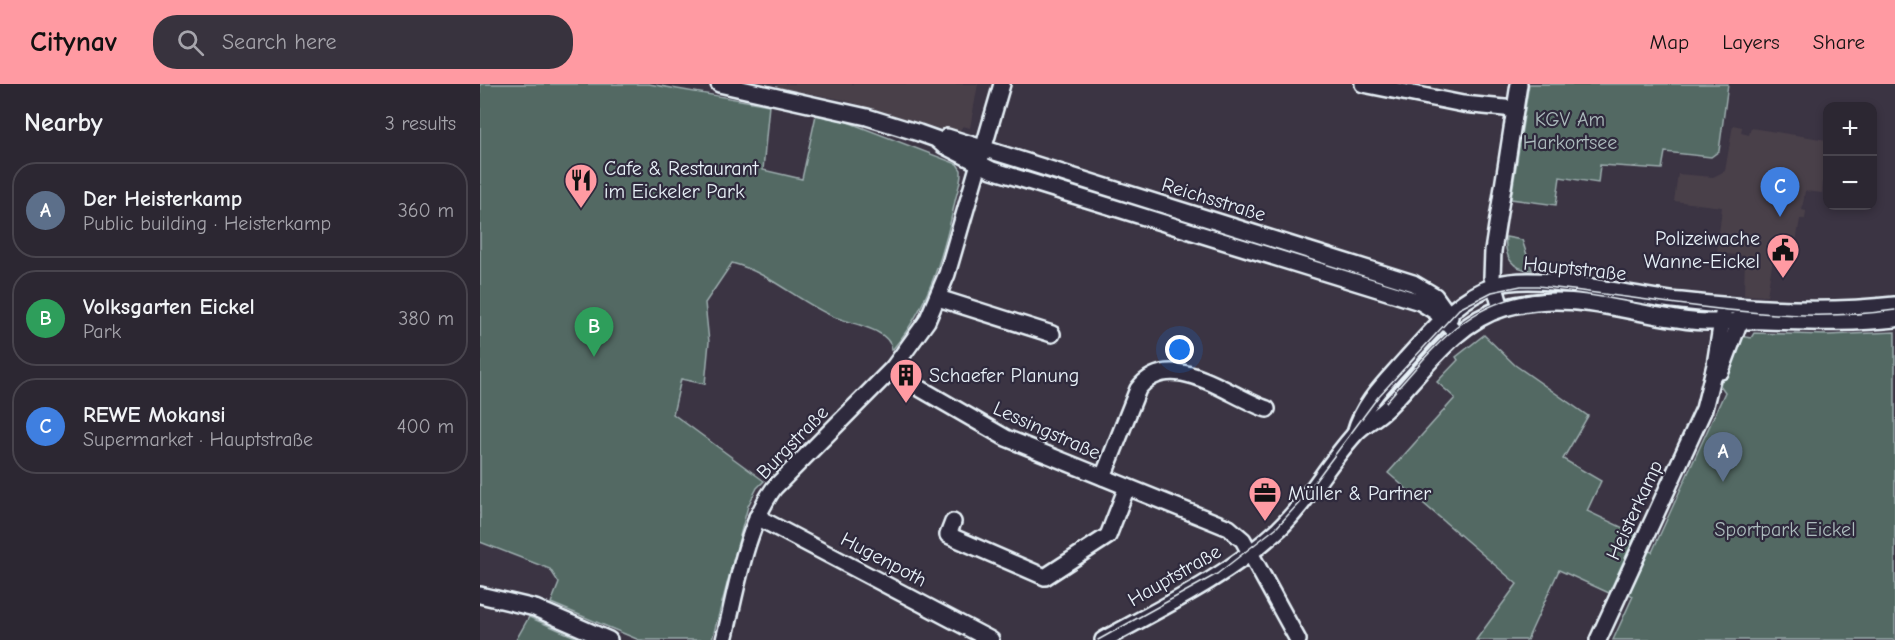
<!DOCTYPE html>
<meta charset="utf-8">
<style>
:root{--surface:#2c2732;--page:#38333e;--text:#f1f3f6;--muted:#a6a5ac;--line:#48444d;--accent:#ff9aa2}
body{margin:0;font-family:"Comic Neue",sans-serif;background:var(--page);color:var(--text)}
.controls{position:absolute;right:18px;top:18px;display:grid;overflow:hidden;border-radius:12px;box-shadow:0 3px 9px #0003}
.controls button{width:54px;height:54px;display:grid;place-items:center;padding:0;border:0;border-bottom:2px solid var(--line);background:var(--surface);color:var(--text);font:30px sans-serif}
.you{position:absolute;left:700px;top:266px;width:21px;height:21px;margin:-15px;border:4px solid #fff;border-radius:50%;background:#1a73e8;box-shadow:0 0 0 9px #1a73e833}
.badge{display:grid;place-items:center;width:39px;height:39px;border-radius:50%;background:var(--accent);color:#fff;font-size:20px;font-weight:700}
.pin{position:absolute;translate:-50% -50px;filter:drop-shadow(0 2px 3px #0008)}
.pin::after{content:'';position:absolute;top:32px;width:21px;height:18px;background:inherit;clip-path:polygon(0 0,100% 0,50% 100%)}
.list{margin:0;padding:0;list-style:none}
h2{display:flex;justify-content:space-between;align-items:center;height:78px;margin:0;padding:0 24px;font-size:26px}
h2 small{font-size:20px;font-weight:400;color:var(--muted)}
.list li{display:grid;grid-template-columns:39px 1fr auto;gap:18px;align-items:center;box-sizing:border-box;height:96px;margin:0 12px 12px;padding:0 12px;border:2px solid var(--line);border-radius:24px}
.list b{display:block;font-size:22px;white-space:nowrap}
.list p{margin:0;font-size:20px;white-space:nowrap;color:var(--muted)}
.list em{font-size:20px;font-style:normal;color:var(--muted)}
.icon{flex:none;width:33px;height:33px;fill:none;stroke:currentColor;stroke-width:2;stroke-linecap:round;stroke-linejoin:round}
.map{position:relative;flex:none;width:1415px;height:556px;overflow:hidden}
header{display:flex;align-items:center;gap:36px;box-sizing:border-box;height:84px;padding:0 30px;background:var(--accent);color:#111}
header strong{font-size:28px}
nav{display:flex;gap:33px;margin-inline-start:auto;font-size:21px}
.search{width:420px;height:54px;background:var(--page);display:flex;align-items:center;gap:15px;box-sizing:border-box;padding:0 21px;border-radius:24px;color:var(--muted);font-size:22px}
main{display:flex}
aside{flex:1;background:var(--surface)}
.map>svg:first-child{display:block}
</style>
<header>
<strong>Citynav</strong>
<div class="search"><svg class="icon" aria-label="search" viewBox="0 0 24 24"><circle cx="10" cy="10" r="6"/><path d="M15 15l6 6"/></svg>Search here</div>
<nav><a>Map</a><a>Layers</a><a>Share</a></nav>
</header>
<main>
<aside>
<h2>Nearby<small>3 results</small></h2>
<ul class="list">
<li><span class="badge" style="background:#5c6f8a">A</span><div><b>Der Heisterkamp</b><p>Public building · Heisterkamp</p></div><em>360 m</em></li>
<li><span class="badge" style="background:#2e9e5b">B</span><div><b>Volksgarten Eickel</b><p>Park</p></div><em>380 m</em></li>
<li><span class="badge" style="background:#3f7fe0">C</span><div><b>REWE Mokansi</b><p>Supermarket · Hauptstraße</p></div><em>400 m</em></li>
</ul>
</aside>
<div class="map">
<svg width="1415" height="556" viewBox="0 0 1415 556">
<rect width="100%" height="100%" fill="#3b3443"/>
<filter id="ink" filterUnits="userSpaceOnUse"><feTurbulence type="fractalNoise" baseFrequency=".0167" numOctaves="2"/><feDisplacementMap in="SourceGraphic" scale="12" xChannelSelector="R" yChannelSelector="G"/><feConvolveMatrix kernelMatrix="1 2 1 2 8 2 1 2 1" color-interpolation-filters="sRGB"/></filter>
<g filter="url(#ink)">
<g fill="#4a404a">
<polygon points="298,0 498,0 490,44 483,42 477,50 364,16 297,3"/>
<polygon points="1253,41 1262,43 1261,49 1269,51 1271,44 1347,56 1342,109 1325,107 1322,126 1326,127 1325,135 1320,135 1315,164 1295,161 1287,212 1264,211 1265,172 1237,169 1242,123 1194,117 1198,90 1233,93 1245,87"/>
</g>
<g fill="#526964" stroke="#9dadae" stroke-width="1.5">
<path d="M 0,0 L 169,0 L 289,21 L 283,86 L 322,95 L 336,31 L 365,37 L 477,80 L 481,86 C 482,97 476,110 474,122 C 463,173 447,226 412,266 C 410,245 370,239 354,233 C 319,218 290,189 252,179 L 225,219 L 229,258 L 225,300 L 201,295 L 193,330 L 284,397 L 277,404 L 268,422 L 232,556 L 159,556 L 71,519 L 79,499 L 70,485 L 0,458 Z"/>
<polygon points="1049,0 1248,0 1239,67 1231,73 1185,68 1182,85 1120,81 1118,99 1080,93 1076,121 1031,115"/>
<polygon points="519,75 904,193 953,215 516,84"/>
<path d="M 1026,153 L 1042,156 L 1052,186 C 1032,186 1024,173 1026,153 Z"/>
<polygon points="1415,248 1415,556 1133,556 1153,512 1145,508 1164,465 1172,468 1245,308 1240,301 1260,252 1271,254 1274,249 1348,251"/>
<polygon points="1004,251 1035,281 1108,332 1083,375 1121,397 1107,427 1156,450 1129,509 1079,486 1047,556 996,556 1037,500 908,389 975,314 957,298 978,276 976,273"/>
<polygon points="49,533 102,556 36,556"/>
</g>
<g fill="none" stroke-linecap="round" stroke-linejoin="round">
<defs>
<g id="minor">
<polyline points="239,0 387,33 439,49 456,55 463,61 512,86 940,218 956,228 977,250"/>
<polyline points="883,0 983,20 1035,25"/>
<polyline points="467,53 933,199 955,212 970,233"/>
<polyline points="458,214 572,250"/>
<polyline points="1021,224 1012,193 1013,167 1039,0"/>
<polyline points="413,284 429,298 526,354 749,444 763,456 818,556"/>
<polyline points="1241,287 1262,231"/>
<path d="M 875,349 C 883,319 906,298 926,275 C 953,246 977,214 1016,201 C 1057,187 1155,213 1201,217 C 1271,225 1345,229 1415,221"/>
<path d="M 623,393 L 658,305 C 691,262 749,313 787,325"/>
<polyline points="277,433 511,556"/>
<polyline points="473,438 468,451 565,493 628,452 647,403"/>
<polyline points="0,511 55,524 129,556"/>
<path d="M 244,556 C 256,509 265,444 294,404 L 413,284 L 447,237 L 467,190 L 522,0"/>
<path d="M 623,556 C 683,523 748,492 799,445 C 828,417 847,381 874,351 C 882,341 896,335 906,325 C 941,291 974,238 1024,224 C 1092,205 1146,230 1212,237 C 1237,240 1261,236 1286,237 C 1329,238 1371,240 1415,235"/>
<polyline points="1118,556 1224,325 1235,281 1243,230"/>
</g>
</defs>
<use href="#minor" stroke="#e8f1f8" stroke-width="20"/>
<use href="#minor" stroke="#2f2a3d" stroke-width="15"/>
<g stroke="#e8f1f8" stroke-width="1.5">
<path d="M 906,318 C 954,264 987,214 1066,209"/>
<path d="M 618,556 L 737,490 L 797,443 L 819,419 L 898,313 L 979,225 L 1012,208 L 1041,202 L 1058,202 C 1176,214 1296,243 1415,226"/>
</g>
</g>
</g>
<defs>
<symbol id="restaurant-pin" viewBox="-11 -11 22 30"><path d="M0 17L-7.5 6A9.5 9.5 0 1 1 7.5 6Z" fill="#ff9aa2" stroke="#2f2a3d"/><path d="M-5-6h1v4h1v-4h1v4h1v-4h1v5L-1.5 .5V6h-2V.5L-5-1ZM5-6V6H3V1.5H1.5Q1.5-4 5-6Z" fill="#111"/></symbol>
<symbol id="civic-pin" viewBox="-11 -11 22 30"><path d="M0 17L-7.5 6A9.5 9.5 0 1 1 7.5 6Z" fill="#ff9aa2" stroke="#2f2a3d"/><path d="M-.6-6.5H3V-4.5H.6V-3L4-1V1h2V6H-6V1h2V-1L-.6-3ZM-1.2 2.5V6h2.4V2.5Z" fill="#111"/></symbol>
<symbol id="building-pin" viewBox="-11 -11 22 30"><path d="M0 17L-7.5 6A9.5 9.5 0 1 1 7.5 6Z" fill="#ff9aa2" stroke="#2f2a3d"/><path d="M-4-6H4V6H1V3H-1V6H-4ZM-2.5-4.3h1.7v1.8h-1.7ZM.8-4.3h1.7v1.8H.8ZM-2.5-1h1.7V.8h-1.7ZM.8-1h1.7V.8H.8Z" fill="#111"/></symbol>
<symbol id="office-pin" viewBox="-11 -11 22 30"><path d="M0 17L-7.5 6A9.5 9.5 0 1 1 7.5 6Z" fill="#ff9aa2" stroke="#2f2a3d"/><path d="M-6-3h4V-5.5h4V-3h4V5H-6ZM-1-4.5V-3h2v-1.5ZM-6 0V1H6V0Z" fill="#111"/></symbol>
</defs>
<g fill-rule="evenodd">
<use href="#restaurant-pin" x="82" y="77" width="38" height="52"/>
<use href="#civic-pin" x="1284" y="147" width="38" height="52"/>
<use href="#building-pin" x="407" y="272" width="38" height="52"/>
<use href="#office-pin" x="766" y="390" width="38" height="52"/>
</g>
<g text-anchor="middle" stroke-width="4.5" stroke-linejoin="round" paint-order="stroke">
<g font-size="20" fill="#acbbbd" stroke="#2f2a3d">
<text x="1090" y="42">KGV Am<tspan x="1090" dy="23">Harkortsee</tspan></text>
<text x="1305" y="452">Sportpark Eickel</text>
</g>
<g font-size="20" fill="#e8f1f8" stroke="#2f2a3d" text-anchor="start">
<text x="124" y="91">Cafe &amp; Restaurant<tspan x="124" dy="23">im Eickeler Park</tspan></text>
<text x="1280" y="161" text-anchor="end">Polizeiwache<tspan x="1280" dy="23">Wanne-Eickel</tspan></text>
<text x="449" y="298">Schaefer Planung</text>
<text x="808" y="416">Müller &amp; Partner</text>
</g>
<g font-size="20" fill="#e8f1f8" stroke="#2f2a3d">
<text transform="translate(734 115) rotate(17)" y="7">Reichsstraße</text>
<text transform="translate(1095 184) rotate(6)" y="7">Hauptstraße</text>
<text transform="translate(567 346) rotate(24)" y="7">Lessingstraße</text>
<text transform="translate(312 358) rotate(-46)" y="7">Burgstraße</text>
<text transform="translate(1154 426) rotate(-65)" y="7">Heisterkamp</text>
<text transform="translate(404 475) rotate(28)" y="7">Hugenpoth</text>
<text transform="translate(694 491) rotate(-30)" y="7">Hauptstraße</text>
</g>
</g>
</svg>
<div class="controls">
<button>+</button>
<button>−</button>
</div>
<div class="you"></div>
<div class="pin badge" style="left:1243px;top:398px;background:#5c6f8a">A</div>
<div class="pin badge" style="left:114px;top:273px;background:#2e9e5b">B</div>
<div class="pin badge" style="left:1300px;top:133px;background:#3f7fe0">C</div>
</div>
</main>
